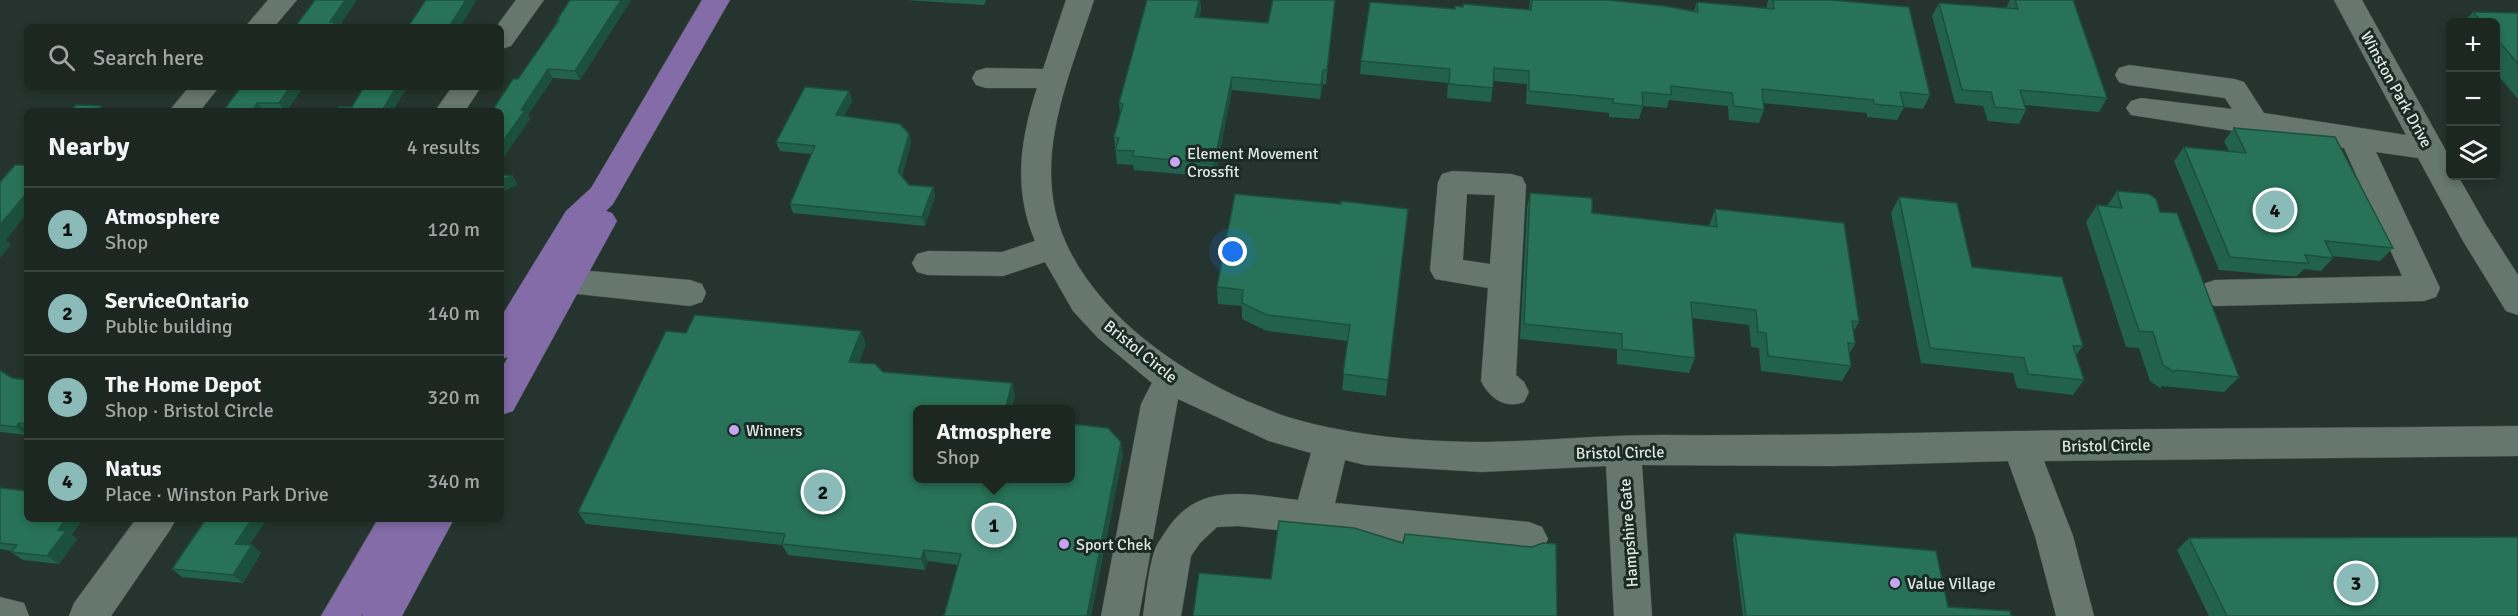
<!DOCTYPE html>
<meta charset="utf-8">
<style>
:root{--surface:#1c2722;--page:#29332f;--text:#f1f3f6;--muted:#a0a5a5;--line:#3a4440;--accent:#8bbbb9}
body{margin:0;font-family:Signika,sans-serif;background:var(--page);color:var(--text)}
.controls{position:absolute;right:18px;top:18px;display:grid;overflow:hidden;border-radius:9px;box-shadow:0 3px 9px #0003}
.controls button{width:54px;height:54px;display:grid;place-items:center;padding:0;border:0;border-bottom:2px solid var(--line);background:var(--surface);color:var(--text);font:30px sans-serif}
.you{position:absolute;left:1233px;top:252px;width:21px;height:21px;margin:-15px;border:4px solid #fff;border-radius:50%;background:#1a73e8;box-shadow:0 0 0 9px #1a73e833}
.badge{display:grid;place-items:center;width:39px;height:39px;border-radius:50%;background:var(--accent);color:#111;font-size:20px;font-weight:700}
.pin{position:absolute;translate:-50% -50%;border:3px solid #fff;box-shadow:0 2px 6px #0006}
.popup{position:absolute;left:913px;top:405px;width:162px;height:78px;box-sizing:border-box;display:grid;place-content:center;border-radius:9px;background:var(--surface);filter:drop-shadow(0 2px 4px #0005);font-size:20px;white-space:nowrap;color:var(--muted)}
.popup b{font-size:22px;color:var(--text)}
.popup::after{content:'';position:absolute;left:50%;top:100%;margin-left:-12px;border:12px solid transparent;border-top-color:var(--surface)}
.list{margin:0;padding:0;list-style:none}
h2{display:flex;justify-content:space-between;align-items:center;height:78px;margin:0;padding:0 24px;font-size:26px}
h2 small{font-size:20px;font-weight:400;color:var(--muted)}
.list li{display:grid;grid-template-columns:39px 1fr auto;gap:18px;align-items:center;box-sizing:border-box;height:84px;padding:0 24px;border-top:2px solid var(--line)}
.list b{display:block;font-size:22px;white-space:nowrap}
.list p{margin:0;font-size:20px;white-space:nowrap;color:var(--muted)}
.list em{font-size:20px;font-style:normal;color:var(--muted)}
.icon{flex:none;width:33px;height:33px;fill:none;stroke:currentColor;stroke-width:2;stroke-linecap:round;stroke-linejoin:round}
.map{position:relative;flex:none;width:2518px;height:616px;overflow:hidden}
.search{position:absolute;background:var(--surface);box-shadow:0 3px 9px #0003;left:24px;top:24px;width:480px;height:66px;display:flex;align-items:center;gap:15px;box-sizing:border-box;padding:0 21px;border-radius:9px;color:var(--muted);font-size:22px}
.panel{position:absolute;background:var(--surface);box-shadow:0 3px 9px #0003;left:24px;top:108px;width:480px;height:414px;border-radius:9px}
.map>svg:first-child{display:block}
</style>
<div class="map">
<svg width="2518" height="616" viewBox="0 0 2518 616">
<rect width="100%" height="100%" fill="#25342e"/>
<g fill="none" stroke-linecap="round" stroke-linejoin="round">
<defs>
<g id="minor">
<polygon points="268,0 297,0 274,27 245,27"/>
<polygon points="516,0 544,0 511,46 501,49 501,27 496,27"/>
<path d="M 1066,0 L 1094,0 C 1071,72 1035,149 1059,225 C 1086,307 1173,369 1249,402 C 1263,407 1277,414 1291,418 C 1353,436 1420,442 1485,442 C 1544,441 1603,435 1663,435 C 1782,436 1900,433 2019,431 C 2185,428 2352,428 2518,426 L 2518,456 L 2044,461 L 2073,536 L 2094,616 L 2056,616 L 2035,536 L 2008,461 L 1833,466 L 1642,465 L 1652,616 L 1614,616 L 1606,466 L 1482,472 L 1365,465 L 1345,460 L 1335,503 L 1529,522 L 1542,527 L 1548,539 L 1542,551 L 1529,556 L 1238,526 L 1217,527 L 1200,543 L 1191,556 L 1181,616 L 1143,616 C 1146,595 1148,572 1154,552 C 1157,543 1163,536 1168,528 C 1200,481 1250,495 1298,500 L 1311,453 L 1269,441 L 1178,399 L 1139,616 L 1101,616 L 1141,404 L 1152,383 L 1098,338 L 1073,311 L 1045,262 L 1003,276 L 928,275 L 917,272 L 912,263 L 917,254 L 928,251 L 1002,252 L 1035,241 C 1013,189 1020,140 1037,88 L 986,88 L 976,85 L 972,78 L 976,71 L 986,68 L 1043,69 Z"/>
<polygon points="2334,0 2362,0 2445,149 2450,162 2450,176 2458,176 2486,225 2518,275 2518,315 2506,311 2463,241 2418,158 2376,152 2440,288 2436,297 2424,301 2215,306 2203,302 2199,293 2203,284 2215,280 2402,276 2344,148 2131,115 2126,108 2131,101 2141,98 2232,109 2225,98 2129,85 2119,82 2115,75 2119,68 2129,65 2234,79 2244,82 2264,113 2406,135"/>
<polygon points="189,87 219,87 200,111 169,111"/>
<polygon points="452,87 481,87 465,111 435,111"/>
<path d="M 1453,171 L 1511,174 L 1522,177 L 1526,185 L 1516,375 L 1524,382 L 1529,392 L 1524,402 C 1505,409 1490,399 1481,381 L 1488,288 L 1435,279 L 1430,270 L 1438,182 L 1442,174 ZM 1467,194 L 1495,195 L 1490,264 L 1463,260 Z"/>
<polygon points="568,269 690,280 702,284 706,293 702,302 690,306 568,293 557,290 552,281 557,272"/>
<polygon points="136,519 176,519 170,530 111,616 69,616 74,603"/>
<polygon points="0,597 24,603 29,616 0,616"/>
</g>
<g id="major">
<polygon points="702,0 730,0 613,204 606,211 612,213 617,221 513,411 501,415 501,369 508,357 501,359 501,317 566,211 591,188"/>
<polygon points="378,519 454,519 402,616 362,616 363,613 361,616 321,616"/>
</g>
</defs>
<use href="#minor" stroke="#43504b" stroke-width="1"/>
<use href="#major" stroke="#43504b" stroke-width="1"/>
<use href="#minor" fill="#667770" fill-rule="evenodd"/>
<use href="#major" fill="#836ca8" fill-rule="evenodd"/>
</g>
<g fill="#22624d">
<polygon points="570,0 631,0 580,80 553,78 528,115 530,119 501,161 518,79 558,22 557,20"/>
<polygon points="905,0 986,0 984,5"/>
<polygon points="1147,0 1200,0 1201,9 1199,17 1268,23 1335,0 1326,84 1323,84 1320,99 1232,90 1215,177 1134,170 1133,165 1117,164 1114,137 1120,114 1119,103"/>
<polygon points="1530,0 1608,0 1694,11 1697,2 1767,8 1767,5 1768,0 1831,0 1930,95 1923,109 1904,107 1897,120 1867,117 1867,113 1763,103 1764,110 1759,123 1729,120 1728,106 1669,100 1667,108 1643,106 1639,119 1609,117 1609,113 1526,104 1527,84 1493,81 1491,102 1447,98 1448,83 1360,74 1361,61 1455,9 1529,10"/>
<polygon points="2010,0 2073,0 2107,98 2099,112 2025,105 2026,110 2019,124 1988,121 1983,106 1955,103 1932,16 1939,3 2006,8"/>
<polygon points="2473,12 2518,13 2518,99 2496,73 2496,22 2464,22"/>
<polygon points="241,87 303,87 287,111 223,111"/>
<polygon points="849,91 852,101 844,116 909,134 911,143 902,176 909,185 933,187 935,196 925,226 793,213 790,204 811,154 780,151 776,142"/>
<polygon points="2234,128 2393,248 2380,261 2332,256 2333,258 2321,271 2304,269 2297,276 2288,276 2219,270 2174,161 2184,147 2229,151 2224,141"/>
<polygon points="2117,191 2160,212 2239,377 2224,392 2162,386 2160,388 2150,381 2139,348 2126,347 2086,222 2097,205 2107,206"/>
<polygon points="1530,193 1592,213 1709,226 1715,209 1859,322 1853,332 1855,344 1849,354 1851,366 1842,381 1761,371 1759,348 1751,347 1749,325 1692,318 1695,358 1689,373 1617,364 1617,349 1520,339 1527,208"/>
<polygon points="1899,197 1972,267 2083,346 2076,355 2084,380 2073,395 2017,388 2013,373 1921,363 1891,213"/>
<polygon points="1408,209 1386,396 1342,390 1348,341 1267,331 1242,319 1242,306 1218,304 1217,287"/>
<polygon points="686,333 866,344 859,362 883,372 1012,383 1015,396 1011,410 918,410 1123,454 1091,616 944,616 958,565 928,561 925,570 788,555 782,545 586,524 578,512"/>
<polygon points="0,372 12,378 27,380 27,434 26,435 0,432"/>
<polygon points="0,488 27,519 83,519 71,535 77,539 59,564 23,560 11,552 12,551 0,549"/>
<polygon points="1735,533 1948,607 2011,616 1743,616 1733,538"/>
<polygon points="2189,538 2518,616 2209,616 2177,550"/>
<polygon points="252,545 261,553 243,583 182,577 172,569"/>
</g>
<g fill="#1c503e">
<polygon points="345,0 357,0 339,27 332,27 330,22"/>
<polygon points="466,0 477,0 460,27 449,27"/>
<polygon points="621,0 631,0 580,80 575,71"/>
<polygon points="1199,0 1200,0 1201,9 1196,30 1195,17"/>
<polygon points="1335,0 1334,10 1326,84 1327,70"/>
<polygon points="548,69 553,78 528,115 530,119 501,161 501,144 521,110"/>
<polygon points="1323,70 1323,84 1320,99 1321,85"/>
<polygon points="1232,77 1232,90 1215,177 1214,164"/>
<polygon points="290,87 303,87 287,111 285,111 279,103"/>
<polygon points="396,87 407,87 393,111 382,111"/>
<polygon points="849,91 852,101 839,125 836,115"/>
<polygon points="257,103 264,111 252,111"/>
<polygon points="101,106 105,111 97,111"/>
<polygon points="909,134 911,143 900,181 898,172"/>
<polygon points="513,176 518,185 501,192 501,180"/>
<polygon points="933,187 935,196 925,226 922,217"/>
<polygon points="25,195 27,197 27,213 6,240 11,244 0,258 0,225"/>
<polygon points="861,331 866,344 854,374 849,362"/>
<polygon points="1012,383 1015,396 1011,410 1005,410"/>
<polygon points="19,423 27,430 26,435 16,427"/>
<polygon points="1121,442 1123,454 1091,616 1087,616"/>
<polygon points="66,519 83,519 71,535 77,539 59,564 47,556 58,530"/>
<polygon points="252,519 267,519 245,552 235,544"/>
<polygon points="252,545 261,553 243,583 233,575"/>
<polygon points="924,550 928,561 925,570 921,559"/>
</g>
<g fill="#287259" stroke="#1c503e" stroke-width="1.5">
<polygon points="315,0 345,0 330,22 335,22 332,27 295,27"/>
<polygon points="426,0 466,0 449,27 408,27"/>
<polygon points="570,0 621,0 575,71 548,69 521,110 525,110 501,144 501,111 492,111 513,79 518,79 559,20 557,20"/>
<polygon points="1147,0 1199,0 1195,17 1268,23 1273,0 1335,0 1327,70 1323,70 1321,85 1232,77 1214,164 1132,156 1134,151 1115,150 1119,138 1114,137 1123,104 1119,103"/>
<polygon points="1532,0 1608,0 1665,6 1698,12 1697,2 1774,9 1773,0 1831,0 1909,7 1930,95 1900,92 1904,107 1874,104 1873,100 1762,89 1764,110 1734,106 1732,93 1671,86 1671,95 1642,92 1643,106 1613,103 1613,99 1529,91 1529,71 1494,68 1493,88 1449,84 1450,69 1361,61 1370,2 1455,9 1455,6 1463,7 1463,4 1531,10"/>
<polygon points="2015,0 2073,0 2107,98 2020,90 2026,110 1995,107 1991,92 1962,90 1939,3 2018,9"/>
<polygon points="2473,12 2518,13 2518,64 2496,38 2496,22 2482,22"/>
<polygon points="241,87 290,87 279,103 257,103 252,111 223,111"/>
<polygon points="364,87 396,87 382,111 337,111 339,107 352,107"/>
<polygon points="805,87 849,91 836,115 900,124 909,134 898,172 909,185 933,187 922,217 790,204 815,146 776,142"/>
<polygon points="76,105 101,106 97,111 71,111"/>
<polygon points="2234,128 2335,137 2393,248 2325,241 2333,258 2305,255 2309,263 2300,263 2230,257 2184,147 2246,153"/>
<polygon points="15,165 27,165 27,195 25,195 0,225 0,182"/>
<polygon points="501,175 513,176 501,180"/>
<polygon points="2117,191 2149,194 2156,199 2160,212 2177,213 2239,377 2176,370 2174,372 2163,365 2153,332 2139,331 2097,205 2122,208"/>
<polygon points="1530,193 1592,198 1592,213 1717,227 1715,209 1844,223 1859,322 1852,321 1855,344 1848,343 1851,366 1768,356 1766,333 1758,332 1756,310 1691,302 1695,358 1622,349 1622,334 1524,324"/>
<polygon points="1235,194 1341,204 1341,201 1408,209 1388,380 1343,374 1350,325 1267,315 1242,303 1243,290 1217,287"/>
<polygon points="1899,197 1957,203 1972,267 2062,277 2083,346 2073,346 2084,380 2028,374 2024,358 1930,348"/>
<polygon points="695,315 861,331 849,362 875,364 883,372 1012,383 1005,410 918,410 918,478 1071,478 1071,424 1108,428 1121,442 1087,616 944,616 961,554 924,550 921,559 782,544 785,534 578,512 666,331 686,333"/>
<polygon points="1,371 12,378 27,380 27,424 19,423 16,427 0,425 0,372"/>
<polygon points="0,488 27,491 27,519 66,519 58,530 66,531 47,556 11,552 17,545 0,543"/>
<polygon points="206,519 252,519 235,544 252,545 233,575 172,569"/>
<polygon points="1279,521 1354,528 1403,543 1405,534 1532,547 1543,543 1556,544 1557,616 1193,616 1199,573 1271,579"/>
<polygon points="1735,533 1936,551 1948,607 2010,611 2011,616 1746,616"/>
<polygon points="2518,537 2518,616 2227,616 2189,538"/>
</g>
<g fill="#c6a6f0" stroke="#1b2a24" stroke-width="2">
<circle cx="1175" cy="162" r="6"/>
<circle cx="734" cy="430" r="6"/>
<circle cx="1064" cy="544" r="6"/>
<circle cx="1895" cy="583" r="6"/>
</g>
<g text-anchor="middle" stroke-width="6" stroke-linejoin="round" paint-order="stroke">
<g font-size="16" fill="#dee7e3" stroke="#1b2a24">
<text transform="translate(2397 89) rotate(61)" y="6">Winston Park Drive</text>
<text transform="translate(1141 351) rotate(39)" y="6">Bristol Circle</text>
<text transform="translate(2106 445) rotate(-1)" y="6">Bristol Circle</text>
<text transform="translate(1620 452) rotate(-1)" y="6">Bristol Circle</text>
<text transform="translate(1628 533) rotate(-94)" y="6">Hampshire Gate</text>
</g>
<g font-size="16" fill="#dee7e3" stroke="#1b2a24" text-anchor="start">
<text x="1187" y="159">Element Movement<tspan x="1187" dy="18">Crossfit</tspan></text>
<text x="746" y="436">Winners</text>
<text x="1076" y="550">Sport Chek</text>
<text x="1907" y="589">Value Village</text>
</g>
</g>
</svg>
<div class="controls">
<button>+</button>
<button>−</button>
<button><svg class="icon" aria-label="layers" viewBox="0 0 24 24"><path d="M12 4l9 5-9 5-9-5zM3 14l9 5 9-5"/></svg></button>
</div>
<div class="you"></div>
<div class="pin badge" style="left:994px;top:525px">1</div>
<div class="popup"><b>Atmosphere</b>Shop</div>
<div class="pin badge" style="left:823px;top:492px">2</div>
<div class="pin badge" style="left:2356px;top:583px">3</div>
<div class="pin badge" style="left:2275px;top:210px">4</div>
<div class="search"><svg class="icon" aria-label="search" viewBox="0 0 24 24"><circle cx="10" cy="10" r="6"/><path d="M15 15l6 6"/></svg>Search here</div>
<section class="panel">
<h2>Nearby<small>4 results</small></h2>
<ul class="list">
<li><span class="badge">1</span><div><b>Atmosphere</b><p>Shop</p></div><em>120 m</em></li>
<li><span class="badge">2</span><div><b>ServiceOntario</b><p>Public building</p></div><em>140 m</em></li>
<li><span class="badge">3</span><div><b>The Home Depot</b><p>Shop · Bristol Circle</p></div><em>320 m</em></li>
<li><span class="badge">4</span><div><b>Natus</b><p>Place · Winston Park Drive</p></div><em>340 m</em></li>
</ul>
</section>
</div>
